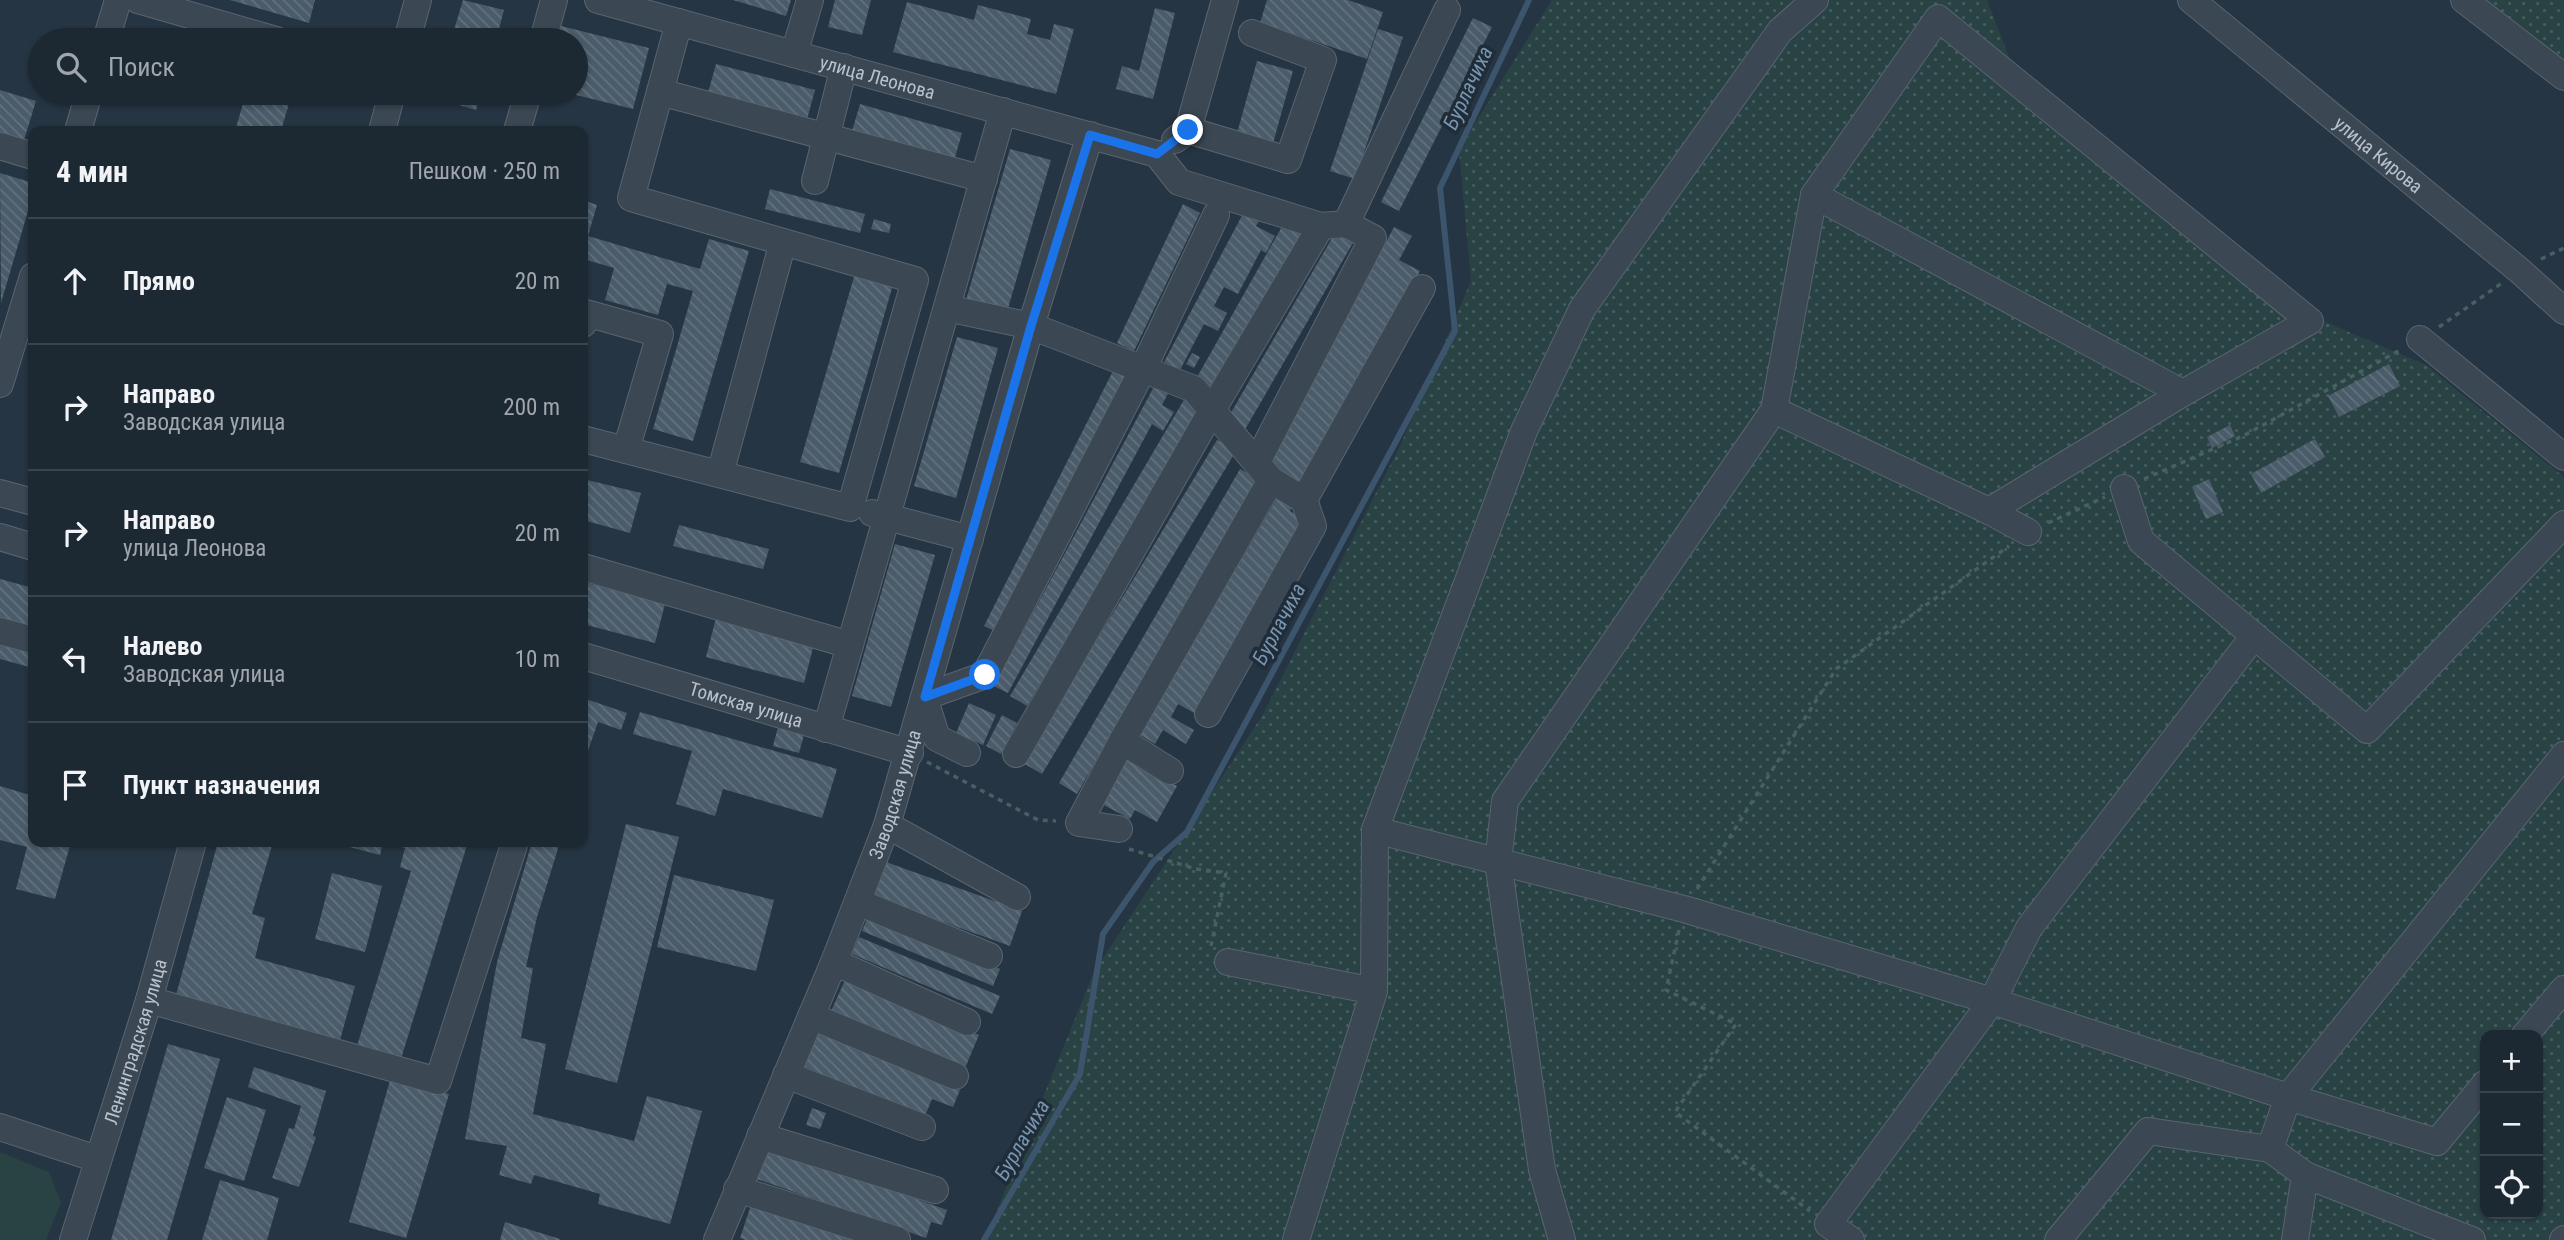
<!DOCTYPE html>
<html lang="ru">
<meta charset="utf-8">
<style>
:root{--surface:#1c2832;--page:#29343e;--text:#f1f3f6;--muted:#a0a6ac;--line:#3a444d}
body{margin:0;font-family:"Roboto Condensed",sans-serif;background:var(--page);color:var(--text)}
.controls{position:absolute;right:21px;bottom:21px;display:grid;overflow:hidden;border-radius:14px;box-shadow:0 2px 5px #0004}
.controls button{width:63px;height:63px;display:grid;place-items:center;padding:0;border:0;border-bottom:2px solid var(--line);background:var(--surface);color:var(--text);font:35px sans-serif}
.stop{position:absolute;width:21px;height:21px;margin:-16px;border:5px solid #1a73e8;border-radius:50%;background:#fff}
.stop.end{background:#1a73e8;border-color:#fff;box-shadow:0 2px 7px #0008}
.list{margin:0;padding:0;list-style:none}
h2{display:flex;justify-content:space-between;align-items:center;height:91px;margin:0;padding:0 28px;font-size:30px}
h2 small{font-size:23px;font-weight:400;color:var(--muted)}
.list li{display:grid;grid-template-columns:46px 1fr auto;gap:21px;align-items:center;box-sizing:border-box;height:126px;padding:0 28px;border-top:2px solid var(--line)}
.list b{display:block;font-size:26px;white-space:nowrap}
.list p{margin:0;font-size:23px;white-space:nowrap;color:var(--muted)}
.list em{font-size:23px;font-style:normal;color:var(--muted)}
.icon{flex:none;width:38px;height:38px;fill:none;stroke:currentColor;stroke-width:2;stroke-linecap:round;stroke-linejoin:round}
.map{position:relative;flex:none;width:2564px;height:1240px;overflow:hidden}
.search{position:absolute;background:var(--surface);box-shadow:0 2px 5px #0004;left:28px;top:28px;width:560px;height:77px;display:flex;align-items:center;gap:18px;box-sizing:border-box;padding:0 24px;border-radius:38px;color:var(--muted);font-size:26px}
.panel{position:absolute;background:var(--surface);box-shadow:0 2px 5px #0004;left:28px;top:126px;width:560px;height:721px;border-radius:14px}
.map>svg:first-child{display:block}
</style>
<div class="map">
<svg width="2564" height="1240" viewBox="0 0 2564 1240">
<defs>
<pattern id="park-dots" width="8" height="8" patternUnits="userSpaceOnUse" patternTransform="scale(1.75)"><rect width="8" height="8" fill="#294344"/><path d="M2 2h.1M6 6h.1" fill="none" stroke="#465c5e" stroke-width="1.8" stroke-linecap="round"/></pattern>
<pattern id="building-back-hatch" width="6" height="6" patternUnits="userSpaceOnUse" patternTransform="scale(1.75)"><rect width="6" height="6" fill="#4a5b69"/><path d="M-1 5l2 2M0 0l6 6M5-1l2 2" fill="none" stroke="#62717d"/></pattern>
</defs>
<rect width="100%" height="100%" fill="#263543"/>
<polygon fill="#294344" points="0,1152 49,1172 61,1203 46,1240 0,1240"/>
<g fill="url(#park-dots)" fill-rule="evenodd">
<path d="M 1552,0 L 1987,0 L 2020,86 L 2288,306 L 2426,365 L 2564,477 L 2564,1240 L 985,1240 L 1094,972 L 1262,716 L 1401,444 L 1471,281 L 1459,149 ZM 2485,1035 L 2538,1035 L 2538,1214 L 2485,1214 Z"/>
<polygon points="2454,0 2564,0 2564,91 2543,68"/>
</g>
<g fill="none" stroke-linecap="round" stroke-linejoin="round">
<polyline stroke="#3c546c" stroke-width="6" points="984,1240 1080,1074 1103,934 1153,862 1187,832 1455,331 1440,188 1529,0"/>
</g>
<g fill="url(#building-back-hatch)">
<polygon points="230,0 315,0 309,23"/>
<polygon points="463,0 504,10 496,40 451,40"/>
<polygon points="733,0 791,0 786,16"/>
<polygon points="835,0 871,0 862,35 828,27"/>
<polygon points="1267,0 1348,0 1383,12 1367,59 1260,23"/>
<polygon points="907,2 974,20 978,5 1031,19 1027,34 1050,40 1054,24 1074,29 1056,94 893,52"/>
<polygon points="1155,8 1175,13 1153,99 1116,89 1122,66 1139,71"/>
<polygon points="1473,18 1492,27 1399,211 1381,202"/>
<polygon points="561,26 649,48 633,109 576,95 576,40 557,40"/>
<polygon points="1378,29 1403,37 1355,179 1330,171"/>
<polygon points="1257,61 1293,71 1272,147 1236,137"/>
<polygon points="716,64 815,90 805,127 706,100"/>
<polygon points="0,90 36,101 24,140 0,133"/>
<polygon points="246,93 292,93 281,131 235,131"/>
<polygon points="436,93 481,93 476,110 435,98"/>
<polygon points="860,104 962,133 952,168 850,138"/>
<polygon points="1010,149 1051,160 1007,312 966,300"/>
<polygon points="0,173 33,183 33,194 1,303"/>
<polygon points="770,189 865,214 860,233 765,209"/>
<polygon points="583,200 597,205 588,236 700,269 709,239 749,251 693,441 653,429 693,291 667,284 658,315 605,300 614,268 583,259"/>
<polygon points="1183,204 1200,213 1134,351 1117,343"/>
<polygon points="1245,210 1261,218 1256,226 1275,236 1266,253 1261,250 1238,294 1224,287 1214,306 1227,313 1218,331 1204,324 1180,370 1164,362"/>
<polygon points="874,219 891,224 889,233 871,229"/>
<polygon points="1284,223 1301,233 1213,388 1196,379"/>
<polygon points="1339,226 1357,236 1243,433 1225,423"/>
<polygon points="1394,227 1412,236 1399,260 1420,271 1306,487 1268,466"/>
<polygon points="856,270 894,281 839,473 800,462"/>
<polygon points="957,337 998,348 956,498 914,486"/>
<polygon points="1192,353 1200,357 1194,368 1186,364"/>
<polygon points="2389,364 2400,386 2339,417 2328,396"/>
<polygon points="1116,365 1132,373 1001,634 984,626"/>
<polygon points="1158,379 1172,386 1162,405 1174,412 1163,431 1152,424 1008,693 994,686"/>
<polygon points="1185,398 1202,408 1027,706 1010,696"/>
<polygon points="2230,425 2235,436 2212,448 2207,437"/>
<polygon points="2315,439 2325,457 2261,493 2251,474"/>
<polygon points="1217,440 1236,451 1042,774 1023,763"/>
<polygon points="1240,469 1258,479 1077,794 1059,783"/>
<polygon points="583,479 641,493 630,533 583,520"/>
<polygon points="2209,479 2223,512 2206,519 2192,487"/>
<polygon points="1280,493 1295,502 1290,511 1307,521 1196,714 1178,704 1171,717 1194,730 1186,744 1163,730 1155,744 1140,735"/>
<polygon points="679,525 769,549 763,569 673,546"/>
<polygon points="895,544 935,555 891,707 852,696"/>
<polygon points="0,579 33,588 33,631 0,623"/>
<polygon points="583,582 665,604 655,643 583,624"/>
<polygon points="716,618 814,644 804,683 706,657"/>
<polygon points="0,640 33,649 33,668 0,659"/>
<polygon points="583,698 627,713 621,730 598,722 583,765"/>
<polygon points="969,703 996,715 983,745 956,733"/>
<polygon points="640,712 837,769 822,818 723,789 715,816 676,804 692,751 633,734"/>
<polygon points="1002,715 1017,723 1001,754 986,746"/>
<polygon points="778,727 804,735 799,753 773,746"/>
<polygon points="1127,754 1142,767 1177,786 1157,822 1135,810 1130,819 1100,803"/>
<polygon points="0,786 33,796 33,842 71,842 55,899 16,889 27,847 0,840"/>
<polygon points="626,824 679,837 617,1083 565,1069"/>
<polygon points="218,842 273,842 252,914 265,918 255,958 355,986 337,1051 173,1006"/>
<polygon points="343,842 383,842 380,855 342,845"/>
<polygon points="393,842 468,842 400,1062 356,1049 411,871 400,867 405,848 392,844"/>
<polygon points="532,842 560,842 537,917 526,967 533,968 521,1038 546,1044 533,1114 634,1141 647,1096 702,1111 670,1224 598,1204 600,1194 534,1175 531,1184 499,1175 507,1146 465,1139 497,962"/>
<polygon points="886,862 1022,911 1010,946 874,897"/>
<polygon points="332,873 382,886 365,952 315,939"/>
<polygon points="674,875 774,900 756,971 657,947"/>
<polygon points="869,914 1000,969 993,986 862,931"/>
<polygon points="859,937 1000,996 992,1014 852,954"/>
<polygon points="846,978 979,1035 965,1068 831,1011"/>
<polygon points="815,1032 960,1090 953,1107 932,1099 925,1116 802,1066"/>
<polygon points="168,1044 220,1059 167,1240 111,1240"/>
<polygon points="254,1067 326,1091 313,1136 316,1137 299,1187 272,1178 289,1128 294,1129 301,1106 248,1087"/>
<polygon points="391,1077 449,1094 406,1238 349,1222"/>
<polygon points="227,1097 266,1110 244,1181 204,1168"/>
<polygon points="812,1108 826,1113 820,1129 806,1125"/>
<polygon points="769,1147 947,1210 942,1225 931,1222 926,1238 757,1179"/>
<polygon points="220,1180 279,1198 267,1240 202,1240"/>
<polygon points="752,1202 863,1240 746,1240 740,1238"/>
<polygon points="505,1222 560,1239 560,1240 500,1240"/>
</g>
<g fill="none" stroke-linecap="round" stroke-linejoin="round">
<defs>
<g id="minor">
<polyline points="138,0 276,40"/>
<path id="s1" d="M 598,0 L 1157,154"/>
<path id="s2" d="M 2191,0 L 2520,271 L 2564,311"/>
<polyline points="2464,0 2564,77"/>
<polyline points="106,40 118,0"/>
<polyline points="407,40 418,0"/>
<polyline points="543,40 554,0"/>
<polyline points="794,54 810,0"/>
<polyline points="660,92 984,179"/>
<polyline points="1188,130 1288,160 1323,60 1252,33"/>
<polyline points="78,131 89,93"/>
<polyline points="382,131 392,93"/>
<polyline points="517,131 528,93"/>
<polyline points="1175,140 1188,130 1225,0"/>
<polyline points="0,146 33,156"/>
<polyline points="1157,154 1179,182 1321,226 1346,224 1373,238 1257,462"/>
<polyline points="815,181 844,67"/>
<polyline points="1814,195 2183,393"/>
<polyline points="1346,224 1447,10"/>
<polyline points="947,308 1031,326 1194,389 1271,480 1304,500 1313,526 1208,714"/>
<polyline points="583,324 586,313 660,334 626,450"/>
<polyline points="2420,339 2564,457"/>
<polyline points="0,384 33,276"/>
<polyline points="1774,410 1989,511 2028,532"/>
<polyline points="583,439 850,508 915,280 631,198 679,22"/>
<polyline points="720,474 783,242"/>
<polyline points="2124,488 2141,541 2367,730 2564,524"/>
<polyline points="0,493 33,502"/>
<polyline points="1304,500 1422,288"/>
<polyline points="872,513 970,539"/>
<polyline points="0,537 33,547"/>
<polyline points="583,567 850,645 826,729"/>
<polyline points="0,631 33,640"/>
<polyline points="850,645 1003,111"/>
<path id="s3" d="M 583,656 L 910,753"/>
<polyline points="1122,741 1170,771"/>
<polyline points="967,753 937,738 924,697 985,675 1143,369 1216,215"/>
<polyline points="1016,754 1211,412 1321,226"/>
<polyline points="887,825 1017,897"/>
<polyline points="1119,829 1079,823 1122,741 1271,480"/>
<polyline points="1375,830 1684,909 1992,1001 2288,1097 2270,1149 2305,1175 2472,1240"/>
<polyline points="858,902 989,956"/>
<polyline points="834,962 967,1022"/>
<polyline points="1228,962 1374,991"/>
<polyline points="149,1000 438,1081 515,842"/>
<polyline points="811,1016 955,1076"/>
<polyline points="2525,1035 2564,989"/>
<polyline points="786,1075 922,1127"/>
<polyline points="2485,1084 2437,1142 2288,1097 2564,755"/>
<polyline points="0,1127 97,1159"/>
<polyline points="760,1136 935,1190"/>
<polyline points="737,1189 897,1240"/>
<path id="s4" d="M 73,1240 L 149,1000 L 193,842"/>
<path id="s5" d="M 717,1240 L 834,962 L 887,825 L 1031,326 L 1090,135"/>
<polyline points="1296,1240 1374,991 1375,830 1524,431 1582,309 1780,31 1815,0"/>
<polyline points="1562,1240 1542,1170 1498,862 1505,801 1774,410 1814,195 1938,18 2310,321 2183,393 1989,511"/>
<polyline points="1851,1240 1828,1224 1992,1001 2029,928 2254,636"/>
<polyline points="2058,1240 2148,1131 2270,1149"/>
<polyline points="2295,1240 2305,1175"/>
<polyline points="2563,1240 2564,1239"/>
</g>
</defs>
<use href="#minor" stroke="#596570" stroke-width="28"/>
<g stroke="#476061" stroke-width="3.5" stroke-dasharray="5 5" stroke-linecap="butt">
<polyline points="2541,259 2564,248"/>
<polyline points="2439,327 2502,283"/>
<polyline points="2144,479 2243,436 2402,349"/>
<polyline points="2048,523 2105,497"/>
<polyline points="927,762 1038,820 1056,821"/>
<polyline points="1129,849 1196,869 1226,873 1211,946"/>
<polyline points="1697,889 1836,669 2009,546"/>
<polyline points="1679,930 1666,990 1736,1024 1675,1112 1810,1211"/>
</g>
<use href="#minor" stroke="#3b4753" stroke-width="26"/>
</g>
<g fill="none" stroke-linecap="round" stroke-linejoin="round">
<polyline stroke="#1a73e8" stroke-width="9" points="985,675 925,697 1031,326 1090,135 1157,154 1188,130"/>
</g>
<g text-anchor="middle" stroke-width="7" stroke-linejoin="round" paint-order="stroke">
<g font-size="19" fill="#b8c2cd" stroke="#202c38">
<text dy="7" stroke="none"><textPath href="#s1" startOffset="290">улица Леонова</textPath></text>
<text dy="7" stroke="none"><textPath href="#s2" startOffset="243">улица Кирова</textPath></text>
<text dy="7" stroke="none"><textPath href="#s3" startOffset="170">Томская улица</textPath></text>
<text dy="7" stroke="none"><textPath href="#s5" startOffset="480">Заводская улица</textPath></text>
<text dy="7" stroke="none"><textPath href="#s4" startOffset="208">Ленинградская улица</textPath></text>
</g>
<g font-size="21" font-style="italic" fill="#7895b0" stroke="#202c38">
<text transform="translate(1468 88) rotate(-65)" y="7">Бурлачиха</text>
<text transform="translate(1279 624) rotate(-62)" y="7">Бурлачиха</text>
<text transform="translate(1022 1140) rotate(-60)" y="7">Бурлачиха</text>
</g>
</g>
</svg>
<div class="controls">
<button>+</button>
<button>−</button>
<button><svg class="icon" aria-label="locate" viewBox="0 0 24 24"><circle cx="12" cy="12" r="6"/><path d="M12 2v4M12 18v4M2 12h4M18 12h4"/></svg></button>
</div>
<div class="stop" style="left:985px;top:675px"></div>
<div class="stop end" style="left:1188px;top:130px"></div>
<div class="search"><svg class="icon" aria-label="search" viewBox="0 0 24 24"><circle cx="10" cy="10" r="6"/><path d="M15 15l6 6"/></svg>Поиск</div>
<section class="panel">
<h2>4 мин<small>Пешком · 250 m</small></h2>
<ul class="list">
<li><svg class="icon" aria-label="ahead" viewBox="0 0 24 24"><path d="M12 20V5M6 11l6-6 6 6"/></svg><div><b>Прямо</b></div><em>20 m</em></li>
<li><svg class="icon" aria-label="right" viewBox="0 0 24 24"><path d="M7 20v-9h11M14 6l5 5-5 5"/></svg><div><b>Направо</b><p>Заводская улица</p></div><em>200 m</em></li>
<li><svg class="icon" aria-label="right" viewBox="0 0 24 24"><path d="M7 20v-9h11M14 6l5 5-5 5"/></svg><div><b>Направо</b><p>улица Леонова</p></div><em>20 m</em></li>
<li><svg class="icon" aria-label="left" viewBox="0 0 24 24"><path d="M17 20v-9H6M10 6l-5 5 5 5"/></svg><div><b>Налево</b><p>Заводская улица</p></div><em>10 m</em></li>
<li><svg class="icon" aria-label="arrive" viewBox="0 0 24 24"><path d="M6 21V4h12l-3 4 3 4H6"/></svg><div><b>Пункт назначения</b></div></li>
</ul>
</section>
</div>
